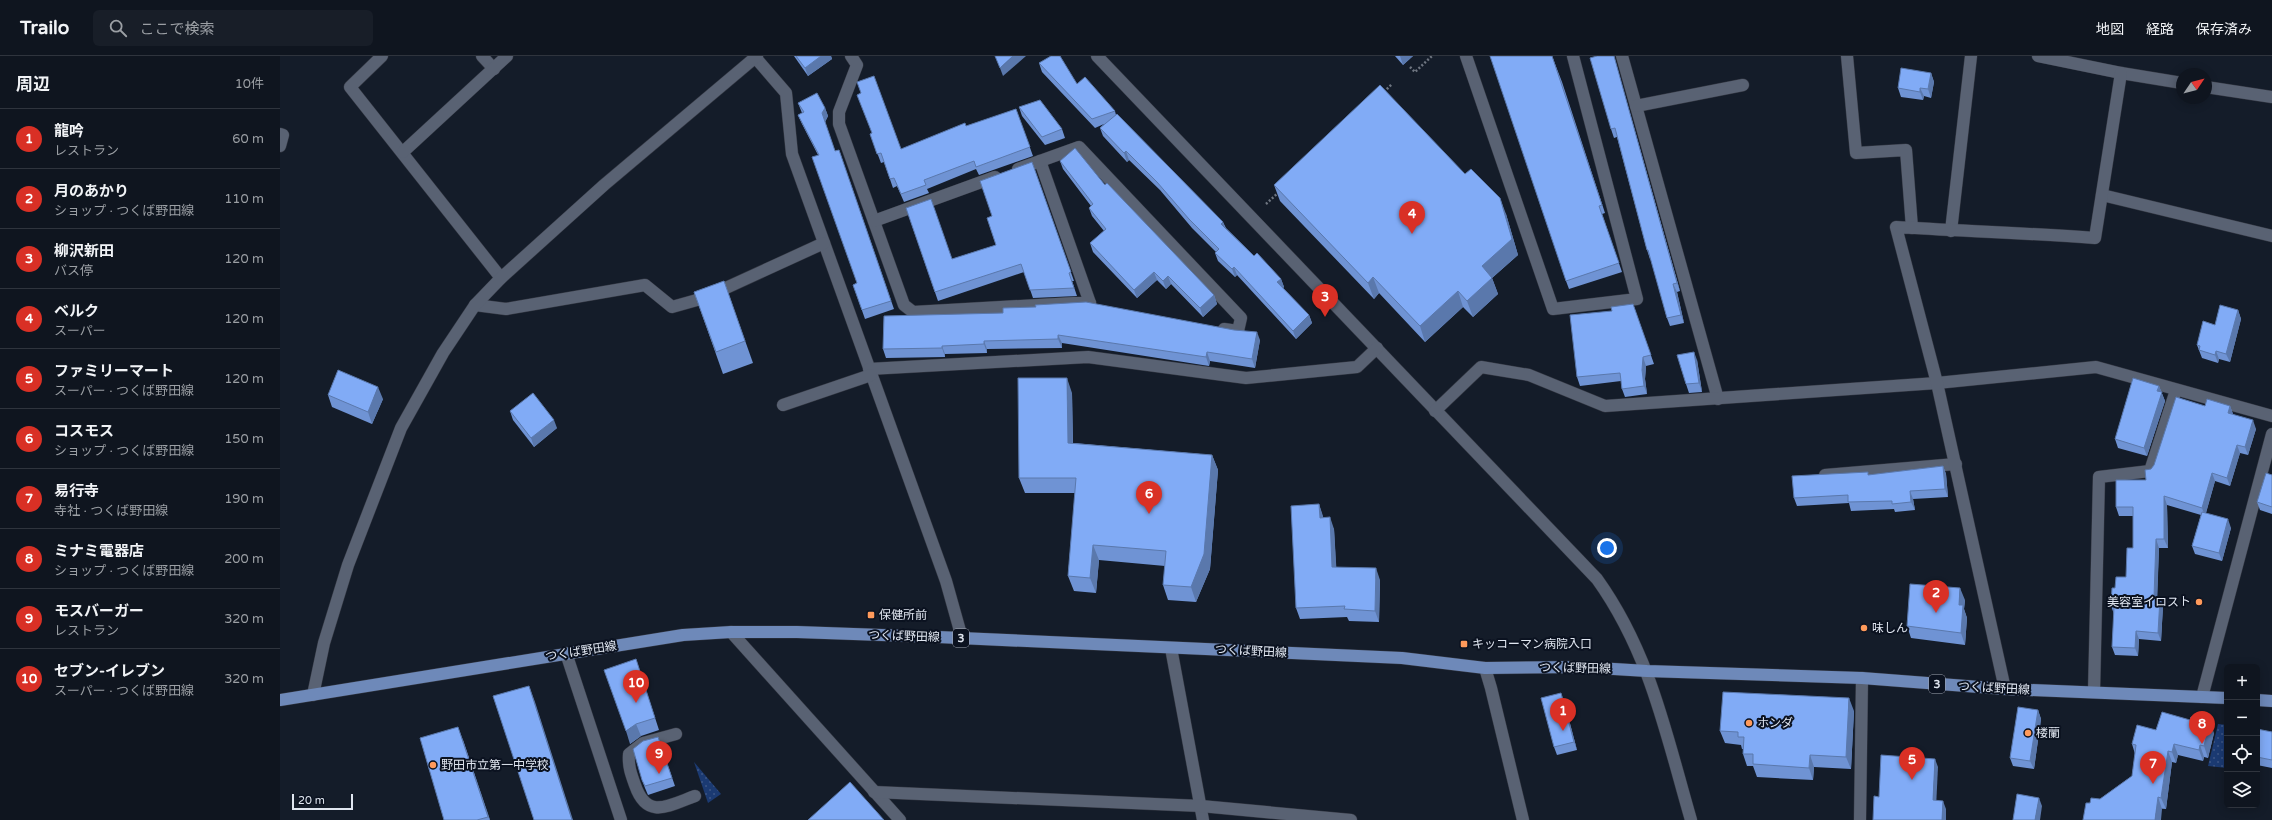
<!DOCTYPE html>
<html lang="ja">
<meta charset="utf-8">
<style>
:root{--surface:#0f151f;--page:#181e28;--text:#f1f3f6;--muted:#9b9fa4;--line:#2f343d;--accent:#d93025}
body{margin:0;font-family:"Varela Round","Noto Sans JP",sans-serif;background:var(--page);color:var(--text)}
.controls{position:absolute;right:12px;bottom:12px;display:grid;overflow:hidden;border-radius:6px;box-shadow:0 2px 10px #0003}
.controls button{width:36px;height:36px;display:grid;place-items:center;padding:0;border:0;border-bottom:1px solid var(--line);background:var(--surface);color:var(--text);font:20px sans-serif}
.compass{position:absolute;left:1896px;top:12px;width:36px;height:36px;border-radius:50%;background:var(--surface);box-shadow:0 2px 10px #0003;rotate:55deg}
.scale{position:absolute;left:12px;bottom:10px;width:61px;box-sizing:border-box;padding-left:4px;border:2px solid #e0e6f0;border-top:0;font-size:11px;line-height:14px;white-space:nowrap;color:#e0e6f0;-webkit-text-stroke:3px #0b1220;paint-order:stroke}
.you{position:absolute;left:1327px;top:492px;width:14px;height:14px;margin:-10px;border:3px solid #fff;border-radius:50%;background:#1a73e8;box-shadow:0 0 0 6px #1a73e833}
.badge{display:grid;place-items:center;width:26px;height:26px;border-radius:50%;background:var(--accent);color:#fff;font-size:13px;font-weight:700}
.pin{position:absolute;translate:-50% -33px;filter:drop-shadow(0 1px 2px #0008)}
.pin::after{content:'';position:absolute;top:21px;width:14px;height:12px;background:inherit;clip-path:polygon(0 0,100% 0,50% 100%)}
.list{margin:0;padding:0;list-style:none}
h2{display:flex;justify-content:space-between;align-items:center;height:52px;margin:0;padding:0 16px;font-size:17px}
h2 small{font-size:13px;font-weight:400;color:var(--muted)}
.list li{display:grid;grid-template-columns:26px 1fr auto;gap:12px;align-items:center;box-sizing:border-box;height:60px;padding:0 16px;border-top:1px solid var(--line)}
.list b{display:block;font-size:15px;white-space:nowrap}
.list p{margin:0;font-size:13px;white-space:nowrap;color:var(--muted)}
.list em{font-size:13px;font-style:normal;color:var(--muted)}
.icon{flex:none;width:22px;height:22px;fill:none;stroke:currentColor;stroke-width:2;stroke-linecap:round;stroke-linejoin:round}
.map{position:relative;flex:none;width:1992px;height:764px;overflow:hidden}
header{display:flex;align-items:center;gap:24px;box-sizing:border-box;height:56px;padding:0 20px;background:var(--surface);border-bottom:1px solid var(--line)}
header strong{font-size:19px}
nav{display:flex;gap:22px;margin-inline-start:auto;font-size:14px}
.search{width:280px;height:36px;background:var(--page);display:flex;align-items:center;gap:10px;box-sizing:border-box;padding:0 14px;border-radius:6px;color:var(--muted);font-size:15px}
main{display:flex}
aside{flex:1;background:var(--surface)}
.map>svg:first-child{display:block}
</style>
<header>
<strong>Trailo</strong>
<div class="search"><svg class="icon" aria-label="search" viewBox="0 0 24 24"><circle cx="10" cy="10" r="6"/><path d="M15 15l6 6"/></svg>ここで検索</div>
<nav><a>地図</a><a>経路</a><a>保存済み</a></nav>
</header>
<main>
<aside>
<h2>周辺<small>10件</small></h2>
<ul class="list">
<li><span class="badge">1</span><div><b>龍吟</b><p>レストラン</p></div><em>60 m</em></li>
<li><span class="badge">2</span><div><b>月のあかり</b><p>ショップ · つくば野田線</p></div><em>110 m</em></li>
<li><span class="badge">3</span><div><b>柳沢新田</b><p>バス停</p></div><em>120 m</em></li>
<li><span class="badge">4</span><div><b>ベルク</b><p>スーパー</p></div><em>120 m</em></li>
<li><span class="badge">5</span><div><b>ファミリーマート</b><p>スーパー · つくば野田線</p></div><em>120 m</em></li>
<li><span class="badge">6</span><div><b>コスモス</b><p>ショップ · つくば野田線</p></div><em>150 m</em></li>
<li><span class="badge">7</span><div><b>易行寺</b><p>寺社 · つくば野田線</p></div><em>190 m</em></li>
<li><span class="badge">8</span><div><b>ミナミ電器店</b><p>ショップ · つくば野田線</p></div><em>200 m</em></li>
<li><span class="badge">9</span><div><b>モスバーガー</b><p>レストラン</p></div><em>320 m</em></li>
<li><span class="badge">10</span><div><b>セブン-イレブン</b><p>スーパー · つくば野田線</p></div><em>320 m</em></li>
</ul>
</aside>
<div class="map">
<svg width="1992" height="764" viewBox="0 0 1992 764">
<defs>
<pattern id="park-dots" width="8" height="8" patternUnits="userSpaceOnUse"><rect width="8" height="8" fill="#1b3a72"/><path d="M2 2h.1M6 6h.1" fill="none" stroke="#3c5686" stroke-width="1.8" stroke-linecap="round"/></pattern>
</defs>
<rect width="100%" height="100%" fill="#141c29"/>
<g fill="url(#park-dots)">
<polygon points="1938,668 1947,669 1947,712 1928,710"/>
<polygon points="414,706 441,738 428,747"/>
</g>
<g fill="none" stroke-linecap="round" stroke-linejoin="round">
<defs>
<g id="minor">
<polyline points="102,0 70,31 221,222"/>
<polyline points="202,0 214,13"/>
<polyline points="474,0 506,37 512,98 666,525 682,582"/>
<polyline points="571,0 577,9 559,56 559,68 624,249 633,256 794,247 810,247"/>
<path d="M 817,0 L 1317,523 C 1370,597 1386,678 1411,764"/>
<polyline points="1186,0 1273,253 1357,243 1293,0"/>
<polyline points="1342,0 1438,343"/>
<polyline points="1567,0 1576,97 1626,94 1632,172"/>
<polyline points="1758,0 1841,17 1902,27"/>
<polyline points="1926,31 1992,41"/>
<polyline points="1356,50 1463,29"/>
<polyline points="0,78 3,79 0,90"/>
<polyline points="123,96 227,0"/>
<polyline points="760,105 810,247"/>
<polyline points="738,113 799,91 961,262 958,275 944,273"/>
<polyline points="1822,139 1992,180"/>
<polyline points="594,165 715,121"/>
<polyline points="1671,175 1691,0"/>
<polyline points="195,249 226,253 365,229 392,251 424,242 544,187"/>
<polyline points="589,313 808,301 966,322 1077,311 1097,292"/>
<polyline points="503,349 591,319"/>
<polyline points="1155,355 1201,311 1249,319 1325,350 1657,327 1816,311 1992,360"/>
<polyline points="1545,419 1676,408"/>
<polyline points="451,576 620,764"/>
<polyline points="891,592 923,764"/>
<polyline points="286,597 341,764"/>
<polyline points="1205,612 1211,632 1243,764"/>
<path d="M 1725,633 L 1657,327 L 1616,171 C 1682,175 1749,177 1815,182 L 1841,17"/>
<polyline points="1814,636 1819,421 1870,415 1896,334"/>
<polyline points="33,639 44,587 68,509 121,372 163,297 195,249 221,222 324,129 477,0"/>
<polyline points="1922,641 1992,378"/>
<path d="M 396,678 L 363,687 L 349,698 C 348,710 351,718 355,729 C 367,764 388,750 415,740"/>
<polyline points="594,736 921,750 1071,764"/>
<polyline points="1580,764 1582,622"/>
</g>
<g id="major">
<polyline points="0,644 403,579 451,576 517,576 658,581 1122,602 1205,612 1301,611 1367,615 1582,622 1725,633 1947,642"/>
<polyline points="1977,644 1992,645"/>
</g>
</defs>
<use href="#minor" stroke="#333742" stroke-width="13"/>
<use href="#major" stroke="#333742" stroke-width="13"/>
<g stroke="#6e7580" stroke-width="2.5" stroke-dasharray="2 2" stroke-linecap="butt">
<polyline points="1130,11 1135,16 1152,0"/>
<polyline points="1104,36 1112,28"/>
<polyline points="986,148 999,136"/>
</g>
<use href="#minor" stroke="#596273" stroke-width="12"/>
<use href="#major" stroke="#6e89b9" stroke-width="12"/>
</g>
<g fill="#6f93d4">
<polygon points="514,0 551,0 552,3 528,20"/>
<polygon points="1115,0 1133,0 1123,9"/>
<polygon points="1272,0 1282,26 1325,157 1322,158 1342,216 1289,233 1286,225"/>
<polygon points="1317,0 1334,0 1335,4 1400,235 1397,236 1404,267 1390,270 1387,262 1371,202 1370,203 1367,194 1337,81 1334,82 1331,73"/>
<polygon points="759,7 797,28 835,55 836,59 943,166 946,172 974,200 1001,223 1004,231 1003,232 1029,259 1032,267 1016,283 957,219 955,221 938,205 935,197 936,196 912,172 880,134 849,104 847,106 823,80 820,72 824,68 815,72 762,16"/>
<polygon points="1651,17 1654,26 1651,42 1644,40 1643,44 1621,41 1618,32"/>
<polygon points="518,47 545,52 548,60 545,66 555,95 559,94 614,253 585,263 573,229 577,227 538,99 522,68 518,59 522,57"/>
<polygon points="739,51 782,73 785,82 765,89 742,60"/>
<polygon points="736,53 753,100 699,119 696,113 647,133 649,137 624,146 617,130 613,132 604,106 601,107 590,78 621,93"/>
<polygon points="780,105 825,129 934,239 937,248 923,261 891,228 886,233 877,224 857,242 813,196 810,187 824,175 812,160 809,152 811,150 783,113"/>
<polygon points="752,106 794,225 792,225 797,240 753,242 744,216 658,245 626,152 672,203 716,189 712,160"/>
<polygon points="1185,118 1226,158 1238,199 1212,222 1218,238 1193,261 1183,251 1145,286 1099,237 1094,243 1000,145 994,129"/>
<polygon points="444,225 473,307 443,318 414,236"/>
<polygon points="1353,248 1374,308 1366,310 1365,323 1367,338 1345,341 1342,333 1341,325 1300,330 1297,321 1332,255"/>
<polygon points="1958,254 1961,263 1950,306 1939,303 1938,307 1922,302 1917,289 1935,269"/>
<polygon points="604,260 980,284 975,312 930,305 929,310 782,287 782,292 707,293 707,297 665,298 665,301 606,302 603,293"/>
<polygon points="1417,304 1422,336 1409,337 1406,328"/>
<polygon points="1879,330 1885,345 1867,400 1838,392 1835,383"/>
<polygon points="792,337 793,387 932,399 938,414 930,513 916,546 888,544 883,529 885,510 819,504 816,537 794,535 788,520 795,437 745,437 739,422"/>
<polygon points="48,339 103,343 92,368 52,351"/>
<polygon points="1925,350 1950,350 1953,358 1976,373 1968,399 1960,397 1950,430 1935,425 1926,457 1951,472 1942,505 1915,498 1912,490 1921,459 1887,449 1888,492 1879,492 1877,541 1880,542 1883,550 1881,585 1859,583 1858,600 1835,599 1832,591 1834,558 1831,550 1835,532 1846,521 1853,492 1853,460 1839,460 1836,451 1866,424 1871,413"/>
<polygon points="230,355 277,372 254,391 233,364"/>
<polygon points="1663,410 1666,418 1668,441 1633,443 1635,454 1615,456 1614,453 1571,455 1569,447 1517,450 1514,442 1589,419"/>
<polygon points="1992,419 1992,458 1980,454 1977,446"/>
<polygon points="1039,448 1043,462 1054,473 1056,511 1100,524 1099,566 1069,565 1067,561 1020,563 1016,552"/>
<polygon points="1685,544 1684,553 1687,562 1685,589 1631,582 1627,570"/>
<polygon points="356,603 379,674 361,680 350,688"/>
<polygon points="1284,645 1297,694 1277,699 1274,691"/>
<polygon points="1758,654 1761,663 1754,713 1733,710 1730,702"/>
<polygon points="1574,655 1571,713 1534,711 1533,724 1477,721 1473,710 1467,710 1463,698 1463,693 1462,693 1461,689 1445,687 1440,675"/>
<polygon points="1977,673 1992,676 1992,712 1977,709"/>
<polygon points="1876,674 1934,677 1928,702 1924,701 1923,705 1898,699 1896,707 1892,706 1886,753 1810,747 1820,743 1852,720 1855,698 1852,688"/>
<polygon points="378,681 395,730 368,739 365,732 362,724"/>
<polygon points="183,684 210,764 164,764"/>
</g>
<g fill="#5a78ac">
<polygon points="541,0 551,0 552,3 528,20 525,12"/>
<polygon points="733,0 746,0 723,20 720,12"/>
<polygon points="1120,0 1133,0 1123,9"/>
<polygon points="1334,0 1335,4 1400,235 1397,227"/>
<polygon points="1651,17 1654,26 1651,42 1648,33"/>
<polygon points="1640,32 1644,40 1643,44 1640,36"/>
<polygon points="545,52 548,60 545,66 542,57"/>
<polygon points="846,95 849,104 847,106 844,97"/>
<polygon points="1220,142 1226,158 1238,199 1212,222 1218,238 1193,261 1187,245 1202,210"/>
<polygon points="943,166 946,175 941,168"/>
<polygon points="954,211 957,219 955,221 952,213"/>
<polygon points="874,216 877,224 857,242 854,234"/>
<polygon points="888,220 891,228 886,233 883,225"/>
<polygon points="1093,221 1099,237 1094,243 1088,227"/>
<polygon points="1001,223 1004,231 1000,235 997,226"/>
<polygon points="1393,228 1397,236 1404,267 1401,259"/>
<polygon points="1178,235 1183,251 1145,286 1140,270"/>
<polygon points="934,239 937,248 923,261 920,252"/>
<polygon points="1958,254 1961,263 1950,306 1946,298"/>
<polygon points="1029,259 1032,267 1016,283 1013,275"/>
<polygon points="977,276 980,284 975,312 972,303"/>
<polygon points="778,279 782,287 782,292 778,283"/>
<polygon points="704,285 707,293 707,297 704,288"/>
<polygon points="662,290 665,298 665,301 662,292"/>
<polygon points="1936,295 1939,303 1938,307 1935,299"/>
<polygon points="927,296 930,305 929,310 926,301"/>
<polygon points="1414,296 1417,304 1422,336 1419,327"/>
<polygon points="1363,301 1366,310 1365,323 1367,338 1364,330 1362,314"/>
<polygon points="787,322 792,337 793,402 788,387"/>
<polygon points="1879,330 1885,345 1867,400 1864,392"/>
<polygon points="98,331 103,343 92,368 88,356"/>
<polygon points="1950,350 1953,358 1948,357"/>
<polygon points="274,364 277,372 254,391 251,382"/>
<polygon points="1973,364 1976,373 1968,399 1965,391"/>
<polygon points="1957,389 1960,397 1950,430 1947,422"/>
<polygon points="932,399 938,414 930,513 916,546 911,531"/>
<polygon points="1663,410 1666,418 1668,441 1665,433"/>
<polygon points="1932,417 1935,425 1925,460 1922,452"/>
<polygon points="1630,435 1633,443 1635,454 1631,446"/>
<polygon points="1884,440 1887,449 1888,492 1884,483"/>
<polygon points="1039,448 1043,460 1044,473 1040,462"/>
<polygon points="1050,461 1054,473 1057,522 1052,511"/>
<polygon points="1948,463 1951,472 1942,505 1939,497"/>
<polygon points="1876,483 1879,492 1877,550 1874,541"/>
<polygon points="813,489 819,504 816,537 810,522"/>
<polygon points="1096,512 1100,524 1099,566 1095,555"/>
<polygon points="1680,532 1685,544 1684,553 1687,562 1685,589 1681,577 1679,549"/>
<polygon points="1880,542 1883,550 1881,585 1878,577"/>
<polygon points="1856,575 1859,583 1858,600 1855,592"/>
<polygon points="249,630 255,646 293,764 292,764"/>
<polygon points="1281,637 1284,645 1297,694 1294,686"/>
<polygon points="1569,642 1574,655 1571,713 1566,701"/>
<polygon points="1758,654 1761,663 1754,713 1750,705"/>
<polygon points="1930,665 1934,677 1928,702 1924,690"/>
<polygon points="356,668 361,680 350,688 346,675"/>
<polygon points="178,671 183,684 210,764 208,761"/>
<polygon points="1894,688 1898,699 1896,707 1892,696"/>
<polygon points="1920,689 1924,701 1923,705 1919,694"/>
<polygon points="1888,695 1892,706 1886,753 1881,742"/>
<polygon points="1530,699 1534,711 1533,724 1529,712"/>
<polygon points="1655,703 1658,711 1656,752 1653,744"/>
<polygon points="1878,741 1882,753 1881,764 1875,764"/>
<polygon points="1759,742 1762,750 1760,764 1755,764"/>
<polygon points="1663,745 1666,753 1666,764 1662,764"/>
</g>
<g fill="#81abf6" stroke="#5a78ac">
<polygon points="516,0 541,0 525,12"/>
<polygon points="715,0 733,0 720,12"/>
<polygon points="771,0 780,0 797,28 805,21 835,55 812,63 759,7"/>
<polygon points="1210,0 1272,0 1322,149 1319,150 1339,207 1286,225"/>
<polygon points="1317,0 1334,0 1397,227 1393,228 1401,259 1387,262 1368,194 1367,194 1335,72 1331,73 1310,2"/>
<polygon points="1621,12 1651,17 1648,33 1640,32 1640,36 1618,32"/>
<polygon points="594,20 621,93 685,67 686,70 736,53 750,91 696,111 694,105 644,124 646,129 621,138 614,122 610,123 601,97 597,98 590,78 592,77 577,39 581,37 577,26"/>
<polygon points="1100,29 1185,118 1191,113 1220,142 1232,183 1202,210 1212,222 1187,245 1178,235 1140,270 1093,221 1088,227 994,129"/>
<polygon points="537,37 545,52 542,57 555,95 559,94 611,245 582,254 573,229 577,227 532,101 539,99 518,59 524,56 518,47"/>
<polygon points="760,44 782,73 762,81 739,51"/>
<polygon points="837,58 943,166 941,168 974,200 977,197 1001,223 997,226 1029,259 1013,275 954,211 952,213 935,197 939,193 909,163 877,126 846,95 844,97 820,72"/>
<polygon points="795,92 825,129 827,127 934,239 920,252 888,220 883,225 874,216 854,234 810,187 826,173 809,152 813,148 780,105"/>
<polygon points="752,106 791,216 789,217 794,232 750,234 741,208 655,236 626,152 651,143 672,203 716,189 707,162 712,160 700,125"/>
<polygon points="444,225 465,285 436,296 414,236"/>
<polygon points="806,246 954,274 977,276 972,303 927,296 926,301 778,279 778,283 704,285 704,288 662,290 662,292 603,293 604,260 723,257 723,252 756,251 755,249"/>
<polygon points="1353,248 1371,299 1363,301 1362,314 1364,330 1342,333 1340,317 1297,321 1290,259 1332,255 1331,251"/>
<polygon points="1940,249 1958,254 1946,298 1936,295 1935,299 1919,294 1920,290 1917,289 1923,265 1935,269"/>
<polygon points="1414,296 1419,327 1406,328 1397,299"/>
<polygon points="58,314 98,331 88,356 48,339"/>
<polygon points="738,322 787,322 788,387 932,399 924,498 911,531 883,529 886,495 813,489 810,522 788,520 796,422 739,422"/>
<polygon points="1853,322 1879,330 1877,335 1882,336 1864,392 1835,383"/>
<polygon points="253,337 274,364 251,382 230,355"/>
<polygon points="1896,341 1925,350 1927,343 1950,350 1948,357 1973,364 1965,391 1957,389 1947,422 1932,417 1922,452 1884,440 1884,483 1876,483 1874,541 1880,542 1878,577 1856,575 1855,592 1832,591 1834,551 1831,550 1832,532 1835,532 1836,521 1846,521 1847,492 1853,492 1853,451 1836,451 1836,424 1866,424 1865,414 1871,413 1874,409"/>
<polygon points="1663,410 1665,433 1630,435 1631,446 1612,448 1612,445 1568,446 1568,439 1514,442 1512,420 1588,416 1588,419"/>
<polygon points="1986,417 1992,419 1992,451 1977,446"/>
<polygon points="1039,448 1040,462 1050,461 1052,511 1096,512 1095,555 1064,553 1065,550 1016,552 1011,450"/>
<polygon points="1922,456 1948,463 1939,497 1912,490"/>
<polygon points="1630,528 1680,532 1679,549 1683,549 1681,577 1627,570"/>
<polygon points="356,603 375,662 356,668 346,675 324,614"/>
<polygon points="249,630 292,764 254,764 213,640"/>
<polygon points="1443,636 1569,642 1566,701 1530,699 1529,712 1473,708 1473,698 1463,698 1464,681 1458,681 1458,676 1440,675"/>
<polygon points="1281,637 1294,686 1274,691 1261,642"/>
<polygon points="1738,651 1758,654 1750,705 1730,702"/>
<polygon points="1882,656 1910,664 1911,661 1930,665 1924,690 1920,689 1919,694 1894,688 1892,696 1888,695 1881,742 1878,741 1875,764 1803,764 1806,747 1810,747 1811,742 1820,743 1852,720 1856,689 1852,688 1857,669 1876,674"/>
<polygon points="178,671 208,761 197,764 164,764 140,682"/>
<polygon points="1977,673 1992,676 1992,704 1977,701"/>
<polygon points="378,681 392,722 365,730 362,724 353,693 363,685"/>
<polygon points="1601,699 1655,703 1653,744 1663,745 1662,764 1593,764 1594,740 1599,741"/>
<polygon points="570,726 604,764 528,764"/>
<polygon points="1737,738 1759,742 1755,764 1733,764"/>
</g>
<g fill="#ff9a5b" stroke="#0b1220" stroke-width="1.5">
<circle cx="1919" cy="546" r="4"/>
<rect x="587" y="555" width="8" height="8" rx="2"/>
<circle cx="1584" cy="572" r="4"/>
<rect x="1180" y="584" width="8" height="8" rx="2"/>
<circle cx="1469" cy="667" r="4"/>
<circle cx="1748" cy="677" r="4"/>
<circle cx="153" cy="709" r="4"/>
</g>
<g text-anchor="middle" stroke-width="4" stroke-linejoin="round" paint-order="stroke">
<g fill="#0b1220" stroke="#a0a6b2" stroke-width="1">
<rect x="673" y="573" width="16" height="18" rx="3"/>
<rect x="1649" y="619" width="16" height="18" rx="3"/>
</g>
<g font-size="11" font-weight="bold" fill="#e0e6f0">
<text x="681" y="586">3</text>
<text x="1657" y="632">3</text>
</g>
<g font-size="12" fill="#e0e6f0" stroke="#0b1220" text-anchor="start">
<text x="1911" y="550" text-anchor="end">美容室イロスト</text>
<text x="599" y="563">保健所前</text>
<text x="1592" y="576">味しん</text>
<text x="1192" y="592">キッコーマン病院入口</text>
<text x="1477" y="671">ホンダ</text>
<text x="1756" y="681">楼蘭</text>
<text x="161" y="713">野田市立第一中学校</text>
</g>
<g font-size="12" fill="#e0e6f0" stroke="#0b1220">
<text transform="translate(624 580) rotate(2)" y="4">つくば野田線</text>
<text transform="translate(301 595) rotate(-9)" y="4">つくば野田線</text>
<text transform="translate(971 595) rotate(3)" y="4">つくば野田線</text>
<text transform="translate(1295 612) rotate(1)" y="4">つくば野田線</text>
<text transform="translate(1714 632) rotate(3)" y="4">つくば野田線</text>
</g>
</g>
</svg>
<div class="controls">
<button>+</button>
<button>−</button>
<button><svg class="icon" aria-label="locate" viewBox="0 0 24 24"><circle cx="12" cy="12" r="6"/><path d="M12 2v4M12 18v4M2 12h4M18 12h4"/></svg></button>
<button><svg class="icon" aria-label="layers" viewBox="0 0 24 24"><path d="M12 4l9 5-9 5-9-5zM3 14l9 5 9-5"/></svg></button>
</div>
<svg class="compass" viewBox="-18 -18 36 36"><path d="M0-13l5 13h-10z" fill="#e53935"/><path d="M0 13l5-13h-10z" fill="#9b9fa4"/></svg>
<div class="scale">20 m</div>
<div class="you"></div>
<div class="pin badge" style="left:1283px;top:675px">1</div>
<div class="pin badge" style="left:1656px;top:557px">2</div>
<div class="pin badge" style="left:1045px;top:261px">3</div>
<div class="pin badge" style="left:1132px;top:178px">4</div>
<div class="pin badge" style="left:1632px;top:724px">5</div>
<div class="pin badge" style="left:869px;top:458px">6</div>
<div class="pin badge" style="left:1873px;top:728px">7</div>
<div class="pin badge" style="left:1922px;top:688px">8</div>
<div class="pin badge" style="left:379px;top:718px">9</div>
<div class="pin badge" style="left:356px;top:647px">10</div>
</div>
</main>
